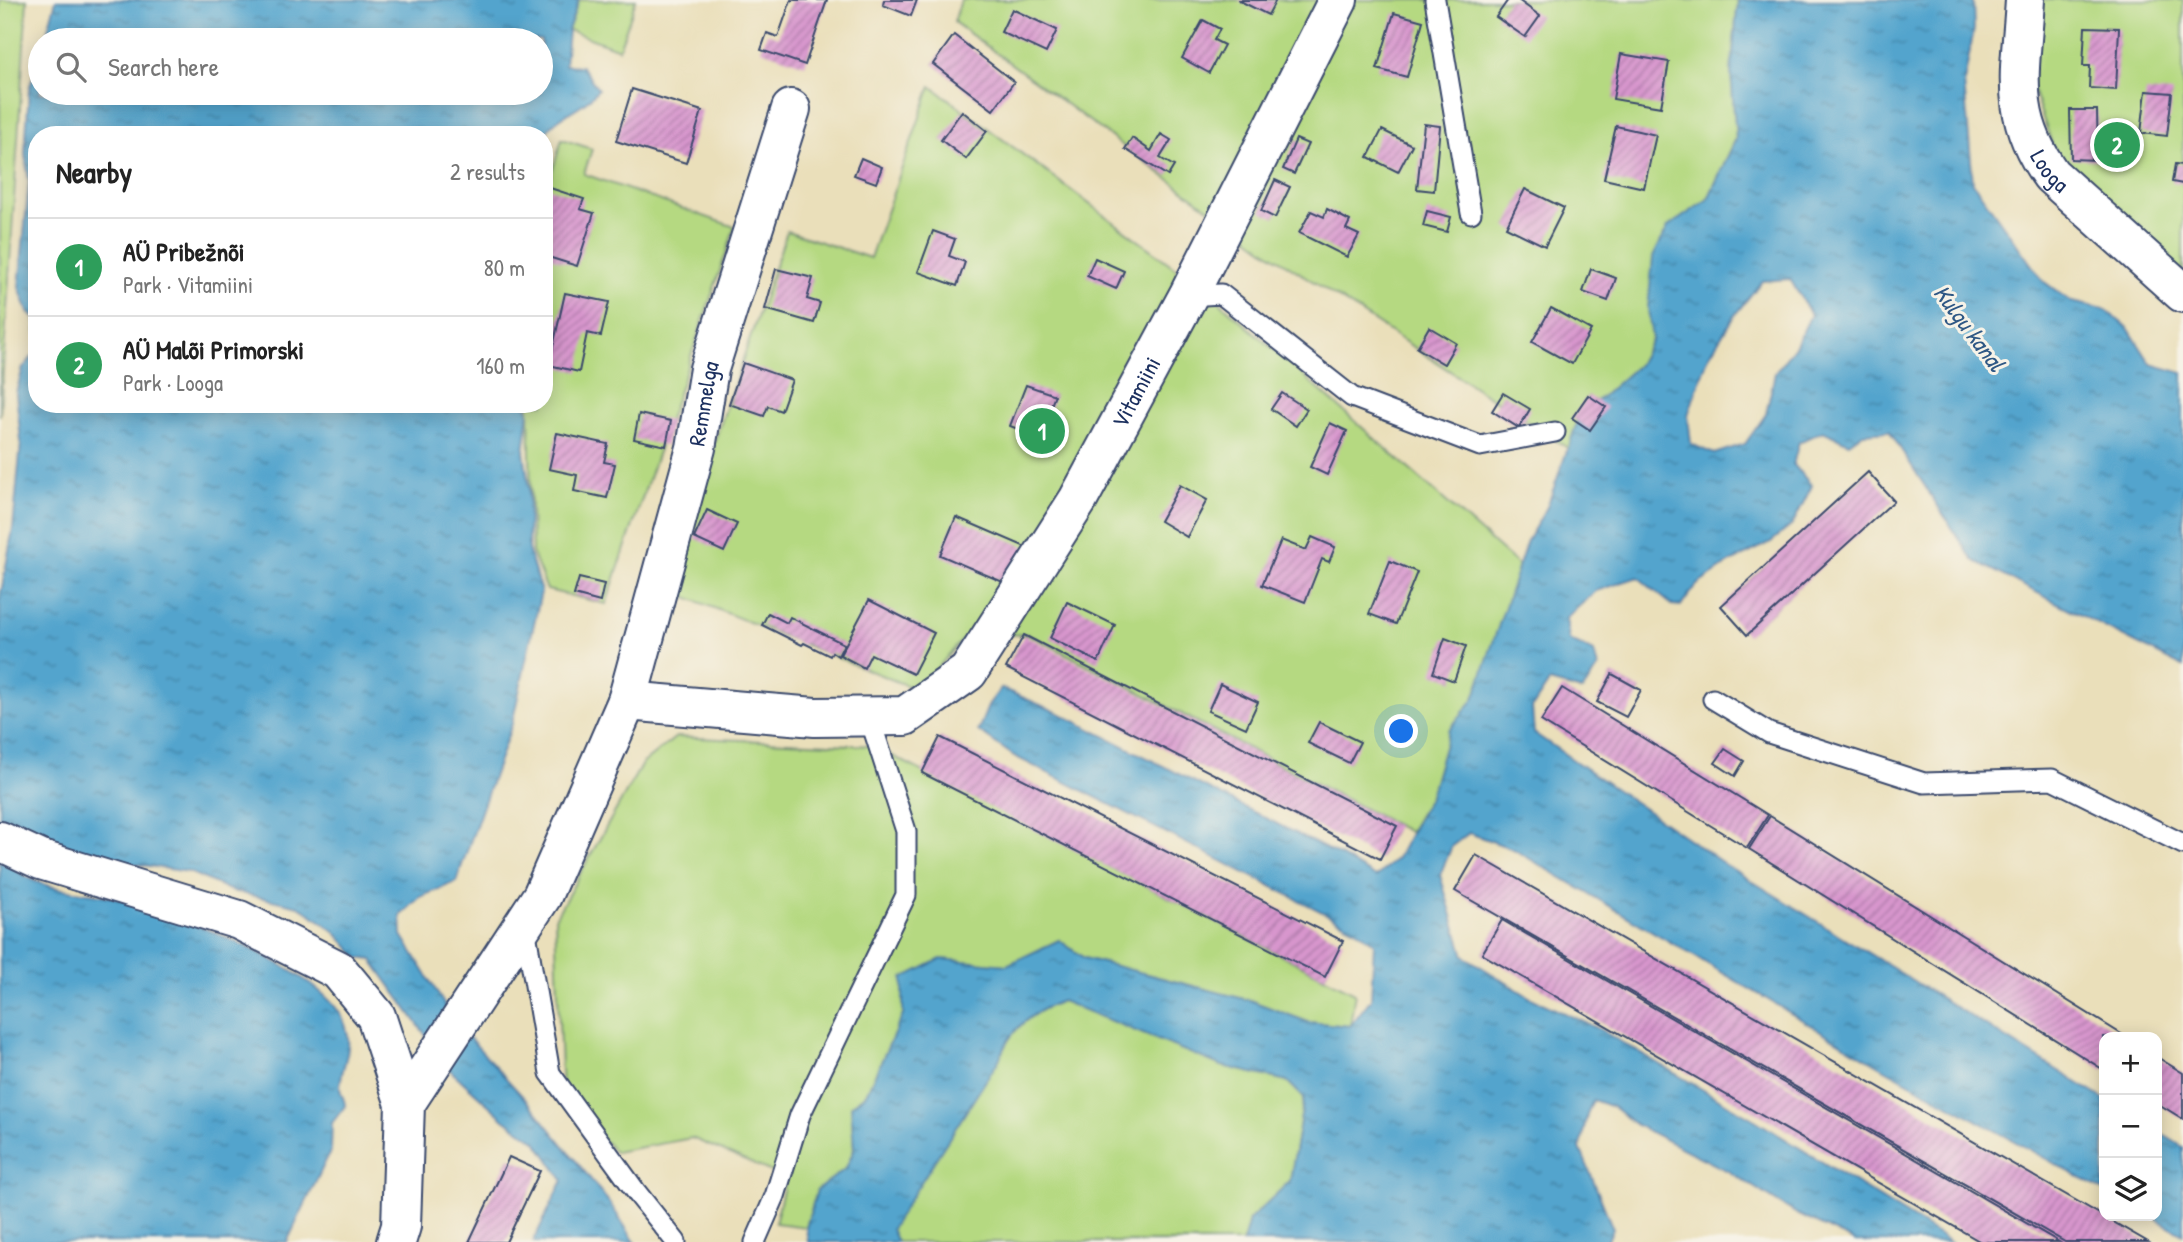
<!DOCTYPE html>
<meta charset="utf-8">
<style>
:root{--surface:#fff;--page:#f2f2f2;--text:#222;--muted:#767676;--line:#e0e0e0;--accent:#1f6fb2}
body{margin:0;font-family:"Patrick Hand",sans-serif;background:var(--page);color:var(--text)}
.controls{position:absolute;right:21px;bottom:21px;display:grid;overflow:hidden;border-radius:14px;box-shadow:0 4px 18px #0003}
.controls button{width:63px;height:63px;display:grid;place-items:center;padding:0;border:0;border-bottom:2px solid var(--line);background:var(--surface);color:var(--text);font:35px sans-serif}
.you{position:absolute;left:1402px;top:732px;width:24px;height:24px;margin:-18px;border:5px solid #fff;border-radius:50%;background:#1a73e8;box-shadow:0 0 0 10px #1a73e833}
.badge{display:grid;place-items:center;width:46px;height:46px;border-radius:50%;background:var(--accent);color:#fff;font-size:23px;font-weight:700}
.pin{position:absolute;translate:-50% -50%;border:4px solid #fff;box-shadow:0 2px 7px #0006}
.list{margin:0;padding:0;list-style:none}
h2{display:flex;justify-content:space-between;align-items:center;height:91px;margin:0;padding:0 28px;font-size:30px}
h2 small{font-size:23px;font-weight:400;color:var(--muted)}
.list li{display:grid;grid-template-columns:46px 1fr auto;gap:21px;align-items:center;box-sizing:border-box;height:98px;padding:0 28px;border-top:2px solid var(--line)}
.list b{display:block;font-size:26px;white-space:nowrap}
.list p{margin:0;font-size:23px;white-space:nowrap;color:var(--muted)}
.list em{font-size:23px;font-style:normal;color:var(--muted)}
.icon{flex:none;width:38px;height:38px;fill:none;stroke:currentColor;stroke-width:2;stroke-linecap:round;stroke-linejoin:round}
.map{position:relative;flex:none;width:2183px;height:1242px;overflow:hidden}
.search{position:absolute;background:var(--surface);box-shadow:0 4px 18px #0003;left:28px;top:28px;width:525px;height:77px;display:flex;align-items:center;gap:18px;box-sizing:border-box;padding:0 24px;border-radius:38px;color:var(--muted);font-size:26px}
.panel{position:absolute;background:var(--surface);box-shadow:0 4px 18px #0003;left:28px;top:126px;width:525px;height:287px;border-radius:28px}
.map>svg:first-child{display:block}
</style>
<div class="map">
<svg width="2183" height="1242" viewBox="0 0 2183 1242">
<defs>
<pattern id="water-ripples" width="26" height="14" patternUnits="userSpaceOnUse" patternTransform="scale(1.75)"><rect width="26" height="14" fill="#53a4cd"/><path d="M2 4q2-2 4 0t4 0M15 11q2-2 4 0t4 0" fill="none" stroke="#4486aa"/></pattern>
<pattern id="building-hatch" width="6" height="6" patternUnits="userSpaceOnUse" patternTransform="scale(1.75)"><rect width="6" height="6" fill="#d896cd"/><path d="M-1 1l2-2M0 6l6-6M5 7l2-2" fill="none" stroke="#ae7baa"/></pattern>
</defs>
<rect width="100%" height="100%" fill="#f7f3e8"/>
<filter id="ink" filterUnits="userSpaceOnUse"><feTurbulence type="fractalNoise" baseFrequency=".0143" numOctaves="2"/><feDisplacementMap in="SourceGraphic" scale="14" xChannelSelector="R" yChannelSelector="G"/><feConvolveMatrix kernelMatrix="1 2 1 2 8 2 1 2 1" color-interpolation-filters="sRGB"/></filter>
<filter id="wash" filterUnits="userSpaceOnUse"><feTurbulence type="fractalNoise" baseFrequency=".00686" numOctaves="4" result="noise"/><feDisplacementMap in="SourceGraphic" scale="28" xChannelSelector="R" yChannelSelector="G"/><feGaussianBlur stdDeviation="1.57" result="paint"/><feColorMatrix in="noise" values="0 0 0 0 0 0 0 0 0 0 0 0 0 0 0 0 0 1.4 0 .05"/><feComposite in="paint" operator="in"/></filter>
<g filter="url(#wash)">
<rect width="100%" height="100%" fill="#eadfba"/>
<g fill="#b5d981" stroke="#688470" stroke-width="2">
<polygon points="0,0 27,0 0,416"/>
<polygon points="579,0 636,0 619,49 568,30"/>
<polygon points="961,0 1738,0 1731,73 1736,138 1708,199 1668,227 1648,308 1652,338 1638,365 1579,417 1569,449 1271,254 954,22"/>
<polygon points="2040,0 2183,0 2183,273 2056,155 2032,87"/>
<polygon points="931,86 1213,296 1519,566 1474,699 1449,730 1430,796 1409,832 1028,634 965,637 918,690 664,588 787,231 870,258"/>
<polygon points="562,139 592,149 584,174 735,227 606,604 547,590 532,552 529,404 544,404 544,198"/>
<polygon points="676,737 873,746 1355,993 1350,1026 1308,1022 1252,1001 1084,958 1059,940 1007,965 941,959 903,978 903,1015 866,1094 851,1106 854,1150 846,1168 817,1190 806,1227 775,1223 786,1178 692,1138 615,1152 562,1096 555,918 642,764"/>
<path d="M 1062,1001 L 1222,1066 L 1287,1081 L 1304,1098 L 1290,1181 L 1249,1220 L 1243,1242 L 897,1242 L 890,1230 L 999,1060 C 1009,1030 1033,1011 1062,1001 Z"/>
</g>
<g fill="url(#water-ripples)" stroke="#376a96" stroke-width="2" fill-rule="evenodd">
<path d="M 56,0 L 579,0 L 568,30 L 565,65 L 581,66 L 598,89 C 584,110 553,115 544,137 L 37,135 L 37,334 L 35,318 L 28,312 L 19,287 L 29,182 L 25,154 L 29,89 L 40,55 L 40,93 L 541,93 L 541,40 L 45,40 Z"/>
<path d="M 1738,0 L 1973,0 L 1974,29 L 1964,82 L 1973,183 L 2043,281 L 2072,302 L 2104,309 L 2128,328 L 2151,364 L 2183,373 L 2183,667 L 1973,560 L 1889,431 L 1863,433 L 1849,443 L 1823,431 L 1799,442 L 1793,464 L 1812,486 L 1792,525 L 1771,542 L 1731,562 L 1697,585 L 1681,606 L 1672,605 L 1638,577 L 1596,591 L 1566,618 L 1569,640 L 1594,652 L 1598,668 L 1582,691 L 1549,682 L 1532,708 L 1534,733 L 1726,865 L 2104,1099 L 2104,1191 L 1885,1069 L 1513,849 L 1469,833 L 1452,846 L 1440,875 L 1464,956 L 1531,998 L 1597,1028 L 1755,1120 L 1950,1242 L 1856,1242 L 1797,1214 L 1728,1171 L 1636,1125 L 1613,1107 L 1593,1100 L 1587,1114 L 1580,1148 L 1613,1229 L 1607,1242 L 1243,1242 L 1249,1220 L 1290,1181 L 1304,1098 L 1287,1081 L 1222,1066 L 1062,1001 C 1033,1011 1009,1030 999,1060 L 891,1229 L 897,1242 L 808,1242 L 806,1228 L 817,1190 L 846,1168 L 854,1150 L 851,1106 L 866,1094 L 903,1015 L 903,978 L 941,959 L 1007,965 L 1059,940 L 1084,958 L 1252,1001 L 1308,1022 L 1350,1026 L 1371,999 L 1374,943 L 1354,928 L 1014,756 L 978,731 L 989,704 L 1001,688 L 1059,713 L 1336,854 L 1376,877 L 1397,858 L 1430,796 L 1449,730 L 1474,699 L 1527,541 L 1547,507 L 1579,417 L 1638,365 L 1652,339 L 1648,308 L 1653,257 L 1668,227 L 1708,199 L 1736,139 L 1731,73 ZM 1790,279 L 1811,315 L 1796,345 L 1775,373 L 1766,414 L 1745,444 L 1714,454 L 1691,444 L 1688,415 L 1708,358 L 1734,316 L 1762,281 Z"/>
<polygon points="37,351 37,404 525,404 529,411 524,452 529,488 528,549 541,592 512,724 456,882 420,897 401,915 402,935 455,1022 535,1110 609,1202 635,1242 533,1242 563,1180 537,1142 504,1119 452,1072 372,960 359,958 333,930 299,906 232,891 189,872 87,857 40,832 0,817 0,598 13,528 21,442 16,393 23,368"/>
<path d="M 0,861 C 12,866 21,875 32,880 C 59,892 88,891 116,898 C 170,913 326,968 345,1024 C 354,1051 342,1062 340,1086 C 339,1093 345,1098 345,1106 L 332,1123 L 331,1150 L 287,1242 L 0,1242 Z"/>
<polygon points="2157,1131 2183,1147 2183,1234 2151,1216 2157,1216"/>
</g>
<g id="blocks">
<g fill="url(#building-hatch)">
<polygon points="791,0 827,0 805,65 761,50 767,33 778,37"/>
<polygon points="884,0 917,0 911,16 883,5"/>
<polygon points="1238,0 1276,0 1268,15"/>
<polygon points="1508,0 1518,0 1540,16 1525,37 1496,17"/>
<polygon points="1012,9 1057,30 1046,53 1001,32"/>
<polygon points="1394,13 1423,21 1407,77 1377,69"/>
<polygon points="1203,20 1220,29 1214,40 1224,45 1209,73 1182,58"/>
<polygon points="2085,27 2119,28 2116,90 2089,88 2090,66 2083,66"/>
<polygon points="954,35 1014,82 993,110 933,64"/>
<polygon points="1621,54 1669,62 1661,107 1613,99"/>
<polygon points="632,89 702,111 686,163 616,141"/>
<polygon points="2146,91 2172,93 2167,136 2141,133"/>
<polygon points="2070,110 2097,110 2098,160 2071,159"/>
<polygon points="962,111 987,131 966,159 941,140"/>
<polygon points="1424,124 1440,126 1434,191 1417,189"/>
<polygon points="1616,126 1656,135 1644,188 1604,179"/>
<polygon points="1382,130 1412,145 1398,172 1368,157"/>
<polygon points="1161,134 1171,140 1160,158 1174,166 1168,176 1125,149 1132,138 1151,151"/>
<polygon points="1296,139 1308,144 1294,174 1283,169"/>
<polygon points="861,158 882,167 876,183 854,175"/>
<polygon points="2175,164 2183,165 2183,184 2172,182"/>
<polygon points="1275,180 1290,187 1275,218 1261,211"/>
<polygon points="547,187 584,199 580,209 594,213 577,266 545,256 551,234 544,232"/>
<polygon points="1525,189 1564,208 1545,246 1506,227"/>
<polygon points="1327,209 1350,221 1346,229 1359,235 1347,257 1299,233 1311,211 1324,217"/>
<polygon points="1427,211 1451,217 1447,232 1423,226"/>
<polygon points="933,231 955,239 949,256 965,262 957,286 918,272"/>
<polygon points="1095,258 1124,271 1116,289 1087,276"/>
<polygon points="776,269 813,278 807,299 820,303 814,323 765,309"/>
<polygon points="1591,269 1616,278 1608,301 1583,292"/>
<polygon points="565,293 609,302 601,336 587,333 579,372 549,365"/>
<polygon points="1551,308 1591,330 1572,364 1532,342"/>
<polygon points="1429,327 1456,343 1444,364 1417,348"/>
<polygon points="743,363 792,380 781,411 768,406 764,416 729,404"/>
<polygon points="1026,385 1055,395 1039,437 1010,426"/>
<polygon points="1282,393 1307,409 1296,426 1271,409"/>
<polygon points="1503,393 1530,409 1519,428 1492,411"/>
<polygon points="1588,395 1606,407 1590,430 1572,418"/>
<polygon points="639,414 671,421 666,446 634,439"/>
<polygon points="1330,423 1347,431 1327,475 1310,467"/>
<polygon points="557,433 608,444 604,462 615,464 607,498 574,491 577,475 549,469"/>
<polygon points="1868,472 1894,501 1747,635 1721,606"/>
<polygon points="1180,485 1207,500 1187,537 1160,521"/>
<polygon points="707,510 737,524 724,552 694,538"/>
<polygon points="956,517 1028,548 1012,586 940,555"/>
<polygon points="1312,537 1335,547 1329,562 1322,559 1305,602 1262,585 1281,540 1306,550"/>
<polygon points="1390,561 1417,572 1396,624 1369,614"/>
<polygon points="579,578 604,584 600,602 574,595"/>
<polygon points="869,600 934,633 913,674 871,654 864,668 840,655"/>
<polygon points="1067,602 1115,625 1098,662 1050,638"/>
<polygon points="768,613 787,623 790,617 844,644 838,656 832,652 830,656 804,643 802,645 762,625"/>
<polygon points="1024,635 1397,826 1380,859 1006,668"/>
<polygon points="1445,638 1466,646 1454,681 1433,673"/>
<polygon points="1612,674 1641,690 1626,717 1597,702"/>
<polygon points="1220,684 1258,702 1246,728 1208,711"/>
<polygon points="1562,688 1768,815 1747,848 1541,721"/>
<polygon points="1319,722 1360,742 1349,763 1308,743"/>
<polygon points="940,737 1343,941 1325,977 922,773"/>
<polygon points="1725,749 1744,761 1735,776 1715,763"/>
<polygon points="1770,816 2126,1037 2104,1037 2104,1070 1749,849"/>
<polygon points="1476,855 2148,1242 2065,1242 1455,891"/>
<polygon points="1502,920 2059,1242 1981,1242 1482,954"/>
<polygon points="2157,1057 2183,1073 2183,1119 2157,1103"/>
<polygon points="509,1157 540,1171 506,1242 469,1242"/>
</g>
</g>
</g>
<g filter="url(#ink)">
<use href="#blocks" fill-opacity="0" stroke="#3a496c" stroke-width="2"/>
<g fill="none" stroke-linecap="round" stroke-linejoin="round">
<defs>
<g id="service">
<polyline points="1435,0 1471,213"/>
<polyline points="1188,296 1221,294 1352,397 1480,446 1555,432"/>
<polyline points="1713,699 1769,733 1924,783 2052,779 2183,844"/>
<polyline points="525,927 550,1073 637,1193 676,1242"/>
<polyline points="755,1242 775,1196 800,1115 906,895 906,831 869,716"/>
</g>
<g id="minor">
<path id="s1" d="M 2025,0 C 2021,71 2007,114 2051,175 L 2183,293"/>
<path id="s2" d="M 627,701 L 815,717 L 905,716 L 968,672 L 1078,500 L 1188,296 L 1338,0"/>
<polyline points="0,841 41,860 239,920 338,970 376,1016 405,1104"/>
<path id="s3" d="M 396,1242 L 401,1226 L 405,1104 L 542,896 L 627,701 L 696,448 L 709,369 L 791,109"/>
</g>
</defs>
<use href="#service" stroke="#3a496c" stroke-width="23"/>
<use href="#minor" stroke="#3a496c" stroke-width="42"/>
<use href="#service" stroke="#fff" stroke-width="19"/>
<use href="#minor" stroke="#fff" stroke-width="38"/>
</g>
</g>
<g text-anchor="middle" stroke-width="6" stroke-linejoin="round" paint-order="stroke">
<g font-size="23" fill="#1b2f5e" stroke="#f7f3e8">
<text dy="8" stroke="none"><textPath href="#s1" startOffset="178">Looga</textPath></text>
<text dy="8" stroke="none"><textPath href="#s2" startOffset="682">Vitamiini</textPath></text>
<text dy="8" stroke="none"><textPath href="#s3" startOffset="908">Remmelga</textPath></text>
</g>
<g font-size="24" font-style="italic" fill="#2f5885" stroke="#f7f3e8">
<text transform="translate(1969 328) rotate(53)" y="8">Kulgu kanal</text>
</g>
</g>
</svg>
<div class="controls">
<button>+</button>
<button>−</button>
<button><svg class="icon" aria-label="layers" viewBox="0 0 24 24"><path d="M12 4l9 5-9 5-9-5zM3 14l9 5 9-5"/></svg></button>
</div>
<div class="you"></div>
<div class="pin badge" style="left:1042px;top:431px;background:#2e9e5b">1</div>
<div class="pin badge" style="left:2117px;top:145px;background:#2e9e5b">2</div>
<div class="search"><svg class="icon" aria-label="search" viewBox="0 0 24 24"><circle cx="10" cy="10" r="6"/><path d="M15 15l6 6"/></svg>Search here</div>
<section class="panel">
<h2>Nearby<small>2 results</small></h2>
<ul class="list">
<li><span class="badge" style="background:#2e9e5b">1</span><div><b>AÜ Pribežnõi</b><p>Park · Vitamiini</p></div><em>80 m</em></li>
<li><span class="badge" style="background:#2e9e5b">2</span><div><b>AÜ Malõi Primorski</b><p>Park · Looga</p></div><em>160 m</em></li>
</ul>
</section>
</div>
